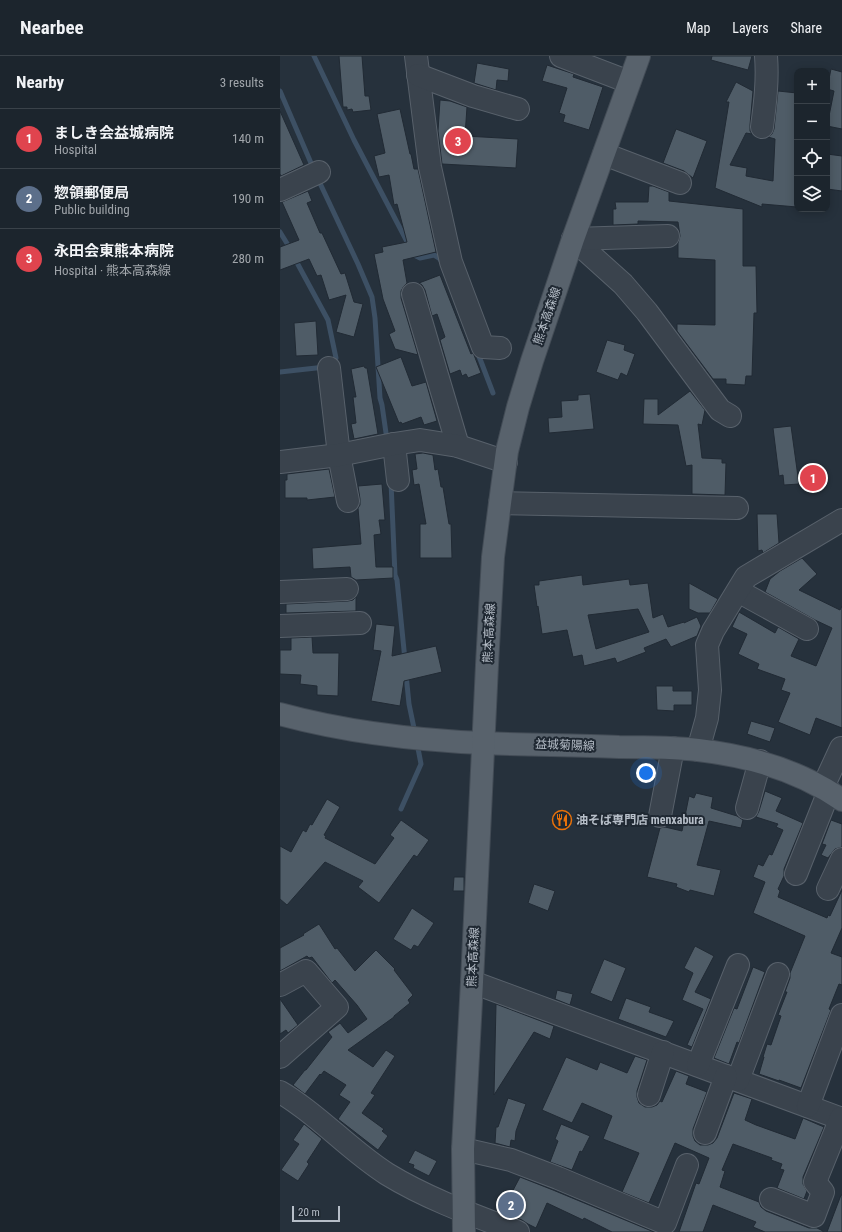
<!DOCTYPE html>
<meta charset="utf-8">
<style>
:root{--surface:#1c252d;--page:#252d35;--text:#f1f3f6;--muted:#a0a5aa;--line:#3a4249;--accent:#b45309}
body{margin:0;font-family:"Roboto Condensed","Noto Sans JP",sans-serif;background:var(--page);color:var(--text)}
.controls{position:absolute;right:12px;top:12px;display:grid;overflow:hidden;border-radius:8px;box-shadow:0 2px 10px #0003}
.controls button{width:36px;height:36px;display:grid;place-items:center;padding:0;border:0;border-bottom:1px solid var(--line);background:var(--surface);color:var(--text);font:20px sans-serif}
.scale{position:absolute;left:12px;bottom:10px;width:48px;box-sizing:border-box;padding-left:4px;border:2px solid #b6bec8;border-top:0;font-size:11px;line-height:14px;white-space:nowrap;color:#b6bec8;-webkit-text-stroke:3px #1f2832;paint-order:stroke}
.you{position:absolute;left:366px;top:717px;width:14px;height:14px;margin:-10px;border:3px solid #fff;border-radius:50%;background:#1a73e8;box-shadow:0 0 0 6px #1a73e833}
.badge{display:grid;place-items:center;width:26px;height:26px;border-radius:50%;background:var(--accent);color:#fff;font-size:13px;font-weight:700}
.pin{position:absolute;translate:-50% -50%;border:2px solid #fff;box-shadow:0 1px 4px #0006}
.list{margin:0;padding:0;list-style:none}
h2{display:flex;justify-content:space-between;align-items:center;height:52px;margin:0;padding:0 16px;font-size:17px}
h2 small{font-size:13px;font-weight:400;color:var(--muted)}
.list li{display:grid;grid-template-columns:26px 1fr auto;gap:12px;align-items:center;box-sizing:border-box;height:60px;padding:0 16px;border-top:1px solid var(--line)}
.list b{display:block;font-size:15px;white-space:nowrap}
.list p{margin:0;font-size:13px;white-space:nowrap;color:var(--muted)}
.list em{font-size:13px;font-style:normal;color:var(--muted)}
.icon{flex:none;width:22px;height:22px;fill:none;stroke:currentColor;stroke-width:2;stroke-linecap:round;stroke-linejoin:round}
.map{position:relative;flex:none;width:562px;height:1176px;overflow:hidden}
header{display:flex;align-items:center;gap:24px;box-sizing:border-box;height:56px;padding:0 20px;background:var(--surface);border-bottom:1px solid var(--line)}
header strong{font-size:19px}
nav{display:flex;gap:22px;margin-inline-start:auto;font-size:14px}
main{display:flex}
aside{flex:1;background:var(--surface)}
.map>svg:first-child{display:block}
</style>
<header>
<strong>Nearbee</strong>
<nav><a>Map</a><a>Layers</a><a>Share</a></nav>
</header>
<main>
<aside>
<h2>Nearby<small>3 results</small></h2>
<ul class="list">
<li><span class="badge" style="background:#e0444e">1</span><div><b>ましき会益城病院</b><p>Hospital</p></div><em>140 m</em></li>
<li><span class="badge" style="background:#5c6f8a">2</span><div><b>惣領郵便局</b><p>Public building</p></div><em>190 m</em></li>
<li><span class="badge" style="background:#e0444e">3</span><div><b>永田会東熊本病院</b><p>Hospital · 熊本高森線</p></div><em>280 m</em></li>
</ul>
</aside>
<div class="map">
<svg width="562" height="1176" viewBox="0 0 562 1176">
<rect width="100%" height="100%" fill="#26313c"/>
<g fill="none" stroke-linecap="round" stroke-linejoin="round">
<g stroke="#3d5064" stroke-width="5">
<polyline points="34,0 74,84 134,199 140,202 154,199 159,202 162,206"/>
<polyline points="0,35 34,114"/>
<polyline points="38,123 78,208 92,241 95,262 100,342 102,349 107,384"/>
<polyline points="0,176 11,194"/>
<polyline points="15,203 48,264 56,302 52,309"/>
<polyline points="197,295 213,337"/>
<polyline points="0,316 45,311"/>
<polyline points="111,426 115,519 117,524 125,604"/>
<polyline points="126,618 129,648 135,677"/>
<polyline points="121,753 141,708 137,687"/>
</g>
</g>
<g fill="#4f5c67" stroke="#212a34" fill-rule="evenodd">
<polygon points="59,0 82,0 85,40 89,40 91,54 73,56 72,53 67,54 67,51 63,51"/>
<polygon points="432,0 472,0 468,14 431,4"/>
<polygon points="197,7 229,13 228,25 217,24 216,34 194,27"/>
<polygon points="267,9 294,18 293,21 323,31 309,74 283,66 285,59 279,57 287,32 262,25"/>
<polygon points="551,13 562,16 562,73 547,70 554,35 547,33"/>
<polygon points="456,26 473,35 470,69 470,75 472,78 466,77 450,109 467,112 466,120 493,125 495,83 488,81 492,78 494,73 498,35 517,37 517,151 482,148 482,151 435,132 449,46 446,46"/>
<polygon points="160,44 170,45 187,51 185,80 238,83 236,112 162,108 158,75"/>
<polygon points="120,53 130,98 131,98 134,113 138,113 156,196 123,204 127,227 124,230 121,235 121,242 138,299 115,293 109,278 115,275 103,243 94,198 103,196 102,191 127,186 117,148 114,149 109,119 99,121 94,100 105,97 97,58"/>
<polygon points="0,55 24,109 1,120 0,118"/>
<polygon points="396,73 427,85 413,122 404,115 383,107"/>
<polygon points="547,98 562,100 562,135 547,133"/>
<polygon points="369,130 373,130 389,136 389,145 463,153 463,210 476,210 477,257 474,257 472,320 466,320 465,329 446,328 446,323 433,323 397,275 397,268 435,269 435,204 398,202 398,187 400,180 398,166 358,165 358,168 333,169 333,153 336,153 335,146 368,146"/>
<polygon points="28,135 32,145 27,147 40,177 42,177 61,218 65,217 74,246 83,248 74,281 56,276 66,239 49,244 41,219 37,220 29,203 0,214 0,191 19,184 2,146"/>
<polygon points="160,219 191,298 193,297 194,299 201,317 188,322 186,318 182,320 180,314 170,318 160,284 165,281 157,258 152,260 145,234 142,229 139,227"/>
<polygon points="36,265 38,299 16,300 14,267"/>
<polygon points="327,284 345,289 344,294 355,298 347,320 341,317 338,324 316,316"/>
<polygon points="121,301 132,330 146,326 157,365 144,369 141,361 122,368 121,366 119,367 96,311"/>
<polygon points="84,310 85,312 87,312 98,378 74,383 71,368 76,367 73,341 76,341 71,313"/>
<polygon points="410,335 425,354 422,369 418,368 422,402 442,403 442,407 446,407 445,439 412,438 412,409 406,410 398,369 363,368 364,343 378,343 378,359"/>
<polygon points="310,338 314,373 269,377 268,362 282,361 281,345 298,344 298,339"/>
<polygon points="511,370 519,428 504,429 503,419 499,420 493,372"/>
<polygon points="143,397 153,399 155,414 158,413 161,431 163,431 169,468 171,468 172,502 140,502 140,468 146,468 139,428 134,429 132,414 137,413 135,398"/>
<polygon points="49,413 55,441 27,444 27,442 5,442 5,424 7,424 7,418"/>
<polygon points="102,428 105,464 99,464 101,478 94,479 96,511 113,511 113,522 76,524 71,521 70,511 33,513 32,492 81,488 78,452 80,449 80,443 78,430"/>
<polygon points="477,458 497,458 499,487 483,497 482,494 478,495"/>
<polygon points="522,502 537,518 519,534 560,554 562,550 562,672 536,662 530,679 498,666 510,637 501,634 505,623 477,613 479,608 458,598 467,578 452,571 459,556 495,577 498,571 519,583 511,600 536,610 552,572 535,564 485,536 490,523 500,515"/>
<path d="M 302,519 L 303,529 L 349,523 L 350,529 L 368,527 L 373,562 L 383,558 L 388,571 L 404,566 L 404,567 L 417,561 L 421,570 L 417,580 L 391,591 L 386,583 L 364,592 L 366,596 L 337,607 L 335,602 L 304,610 L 302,599 L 293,601 L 287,574 L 262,578 L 258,550 L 257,551 L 254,529 L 259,529 L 259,525 ZM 358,553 L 369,576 L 316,593 L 308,559 Z"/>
<polygon points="409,527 438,543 430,557 418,557 409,553"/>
<polygon points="76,541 76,555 6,557 6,548 68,545 73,544"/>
<polygon points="96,568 115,570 112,600 156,590 162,616 124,625 120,650 91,645 101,595 93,594"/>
<polygon points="32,581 33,597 59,597 58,640 37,639 37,630 20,628 21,619 0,618 0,594 11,594 11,582"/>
<polygon points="376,630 393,630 393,635 412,635 412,649 394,649 394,655 377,654"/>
<polygon points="471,665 495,672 490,686 467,678"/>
<polygon points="485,735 502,742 496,755 523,767 504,813 504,820 498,833 500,835 498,841 547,862 548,859 550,860 562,834 562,872 551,897 562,901 562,929 559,928 549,953 551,954 521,1032 499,1024 499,1025 479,1018 484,1001 483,1001 487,988 491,989 501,960 498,959 507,936 505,936 510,922 510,917 525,880 473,857 485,826 473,821 478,808 483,810 489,798 492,799 503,774 496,771 498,768 476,761 479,755"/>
<polygon points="416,737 433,741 431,752 457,760 463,764 461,772 429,765 417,809 441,814 434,840 410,834 409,836 396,831 397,828 367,821 380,772 385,771 402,775 409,740 414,742"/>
<polygon points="47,743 60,751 44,779 46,780 45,782 95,808 114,782 110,779 121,764 149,784 137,801 134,799 99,847 78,831 83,825 45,806 7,849 0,843 0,790 11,796 23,774 26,776 30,768 32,769"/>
<polygon points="551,764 562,768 562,791 555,793 548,802 541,799 546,789 542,788"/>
<polygon points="174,821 184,821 184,835 173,835"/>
<polygon points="254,828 275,835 268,855 248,847"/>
<polygon points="132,852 154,867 138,891 134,889 131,894 113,883"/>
<polygon points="39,868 55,893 57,892 75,915 96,894 115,913 114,914 133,939 128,944 130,947 114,960 114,961 68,994 93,1011 106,994 115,1000 91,1037 95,1039 82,1057 104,1073 102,1075 108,1080 98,1094 58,1063 70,1046 59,1039 66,1029 44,1015 41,1019 40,1018 25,1038 13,1029 25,1014 26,1014 52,981 48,976 60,967 68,977 87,963 77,949 55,924 52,927 32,901 29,902 27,900 0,915 0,892 24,879 23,878"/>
<polygon points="415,890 434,900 415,936 431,943 412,991 407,989 423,953 402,944 413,917 404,912"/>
<polygon points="324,903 346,912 332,946 310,937"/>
<polygon points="473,911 485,916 459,987 457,986 449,1008 434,1002 454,952 457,953"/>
<polygon points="277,934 293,938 290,949 275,943"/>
<polygon points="346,942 371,951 369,956 394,965 386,981 338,963"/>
<polygon points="0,943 18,969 8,977 6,974 0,978"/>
<polygon points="216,948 274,970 270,983 254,976 214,1039"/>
<polygon points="355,1000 367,1004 357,1035 357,1041 359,1047 365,1051 372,1051 377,1049 380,1045 382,1046 396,1015 409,1020 406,1028 427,1036 413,1073 413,1080 415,1085 420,1089 428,1089 433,1087 437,1082 454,1037 472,1043 465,1064 476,1069 515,1083 523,1062 544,1071 523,1121 523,1128 527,1135 524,1143 497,1132 504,1114 500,1113 502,1108 491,1104 492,1102 453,1088 442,1114 445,1115 440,1131 479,1146 481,1151 486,1155 529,1172 537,1172 543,1175 543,1176 485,1176 473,1171 476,1166 433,1149 423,1176 399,1176 416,1127 419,1128 429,1102 395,1087 369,1147 342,1136 359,1097 323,1083 332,1060 302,1047 292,1067 262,1054 286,1001 317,1014 320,1006 347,1017"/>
<polygon points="228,1042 246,1048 236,1075 235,1085 231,1084 230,1091 215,1087 216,1071 218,1071"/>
<polygon points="24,1068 42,1083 27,1106 29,1108 18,1125 1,1114 19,1088 13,1084"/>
<polygon points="281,1068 310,1080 302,1096 300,1095 292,1114 270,1106 278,1085 275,1083"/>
<polygon points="135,1094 157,1105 149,1120 133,1112 134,1109 128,1107"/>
<polygon points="240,1121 273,1134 374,1176 332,1176 304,1162 303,1164 267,1147 256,1172 248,1168 242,1164 218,1155 226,1138 230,1140"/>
<polygon points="561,1139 562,1139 562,1176 547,1176"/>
</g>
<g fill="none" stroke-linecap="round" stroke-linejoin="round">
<defs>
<g id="minor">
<polyline points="136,0 150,111 171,206 203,291 220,292"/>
<polyline points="281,0 349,26"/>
<polyline points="138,19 193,40 238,53"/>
<path d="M 482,71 C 485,48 488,24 486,0"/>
<polyline points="324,98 400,127"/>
<polyline points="0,134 39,116"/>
<polyline points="293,183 343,228 367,256 440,354 450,360"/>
<polyline points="293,183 388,180"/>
<polyline points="133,238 178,390"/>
<polyline points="49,312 59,399 68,445"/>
<polyline points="114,388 118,424"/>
<polyline points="0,406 59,399 114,388 140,384 178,390 226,406"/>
<polyline points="220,447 457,452"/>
<polyline points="458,535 527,573"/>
<polyline points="0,536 67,533"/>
<polyline points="0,570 80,567"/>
<polyline points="418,694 427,662 430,634 427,589 433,575 466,521 562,464"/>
<polyline points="543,731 561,692"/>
<polyline points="467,752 480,705"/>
<polyline points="380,760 393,692"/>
<polyline points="516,818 549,735"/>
<polyline points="548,833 562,803"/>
<polyline points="192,926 562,1063"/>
<polyline points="0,929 26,915 57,951 0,1001"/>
<polyline points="418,1009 458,909"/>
<polyline points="458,1024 498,918"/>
<path d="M 0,1036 C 9,1041 17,1047 25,1053 C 53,1074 77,1099 107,1118 C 148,1143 193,1159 238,1176"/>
<polyline points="369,1039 383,996"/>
<polyline points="528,1050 562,959"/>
<polyline points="425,1077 446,1020"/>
<polyline points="183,1093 231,1104 278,1122 385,1167 407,1109"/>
<polyline points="491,1143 534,1160 543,1136 535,1126 561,1062"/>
</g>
<g id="major">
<path d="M 0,658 C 66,676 135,684 203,687 C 249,689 294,689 339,691 C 365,691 392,691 418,694 C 469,700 519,714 562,744"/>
<polyline points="184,1176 183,1093 192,926 207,609 213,501 220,447 227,395 238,351 252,305 293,183 359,0"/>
</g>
</defs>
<use href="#minor" stroke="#58616b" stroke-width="24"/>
<use href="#major" stroke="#434c56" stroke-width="24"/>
<use href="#minor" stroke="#3a434d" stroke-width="22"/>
<use href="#major" stroke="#58626c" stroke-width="22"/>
</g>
<defs>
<symbol id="restaurant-ring" viewBox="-11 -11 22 22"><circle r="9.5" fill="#1f2832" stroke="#e8710a" stroke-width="1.5"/><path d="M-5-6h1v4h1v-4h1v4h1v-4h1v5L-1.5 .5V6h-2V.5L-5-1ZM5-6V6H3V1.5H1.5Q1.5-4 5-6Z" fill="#e8710a"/></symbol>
</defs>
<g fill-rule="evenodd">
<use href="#restaurant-ring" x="271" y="753" width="22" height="22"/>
</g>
<g text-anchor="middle" stroke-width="4" stroke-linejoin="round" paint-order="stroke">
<g font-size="12" fill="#b6bec8" stroke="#1f2832">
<text transform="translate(267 260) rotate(-71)" y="4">熊本高森線</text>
<text transform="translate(209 577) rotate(-87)" y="4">熊本高森線</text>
<text transform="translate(285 689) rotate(2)" y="4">益城菊陽線</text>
<text transform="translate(193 901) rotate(-87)" y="4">熊本高森線</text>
</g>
<g font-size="12" font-weight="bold" fill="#b6bec8" stroke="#1f2832" text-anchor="start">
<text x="296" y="768">油そば専門店 menxabura</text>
</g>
</g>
</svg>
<div class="controls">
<button>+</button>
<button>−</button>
<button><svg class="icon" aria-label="locate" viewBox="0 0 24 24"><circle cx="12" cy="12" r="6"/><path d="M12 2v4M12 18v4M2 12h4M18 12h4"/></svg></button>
<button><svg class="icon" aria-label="layers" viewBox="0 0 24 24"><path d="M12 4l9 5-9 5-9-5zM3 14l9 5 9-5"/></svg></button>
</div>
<div class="scale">20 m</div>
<div class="you"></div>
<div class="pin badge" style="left:533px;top:422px;background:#e0444e">1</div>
<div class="pin badge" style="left:231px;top:1149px;background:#5c6f8a">2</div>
<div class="pin badge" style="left:178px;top:85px;background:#e0444e">3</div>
</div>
</main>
